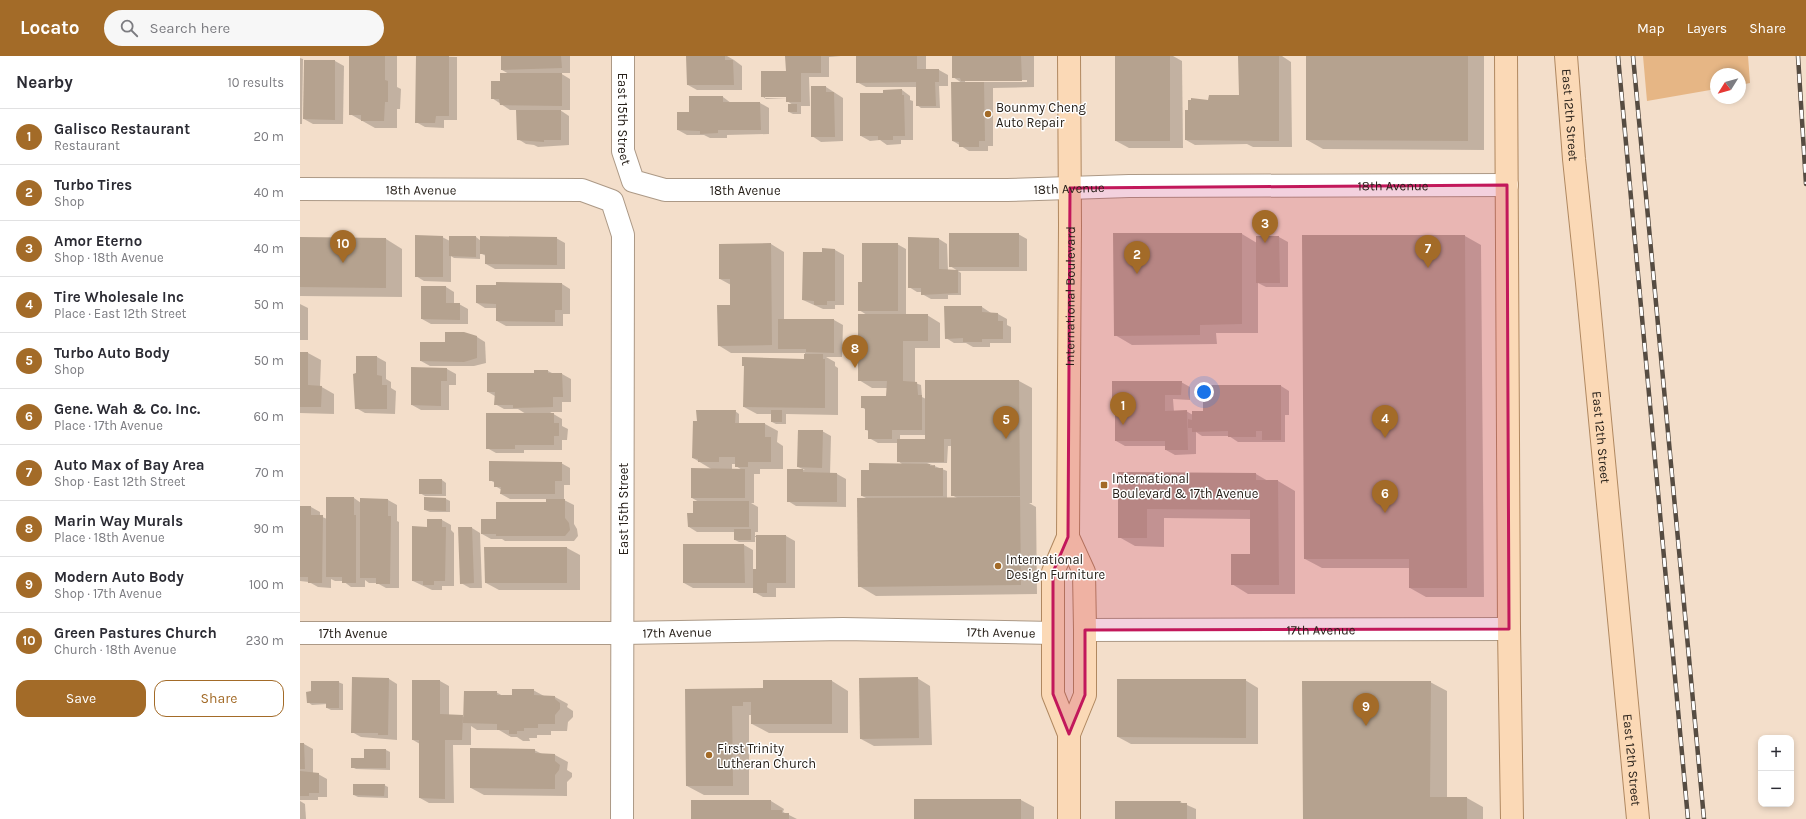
<!DOCTYPE html>
<meta charset="utf-8">
<style>
:root{--surface:#fff;--page:#f7f7f7;--text:#2b2b33;--muted:#7c7c81;--line:#e1e1e2;--accent:#a36b28}
body{margin:0;font-family:Karla,sans-serif;background:var(--page);color:var(--text)}
.controls{position:absolute;right:12px;bottom:12px;display:grid;overflow:hidden;border-radius:8px;box-shadow:0 2px 6px #0003}
.controls button{width:36px;height:36px;display:grid;place-items:center;padding:0;border:0;border-bottom:1px solid var(--line);background:var(--surface);color:var(--text);font:20px sans-serif}
.compass{position:absolute;left:1410px;top:12px;width:36px;height:36px;border-radius:50%;background:var(--surface);box-shadow:0 2px 6px #0003;rotate:233deg}
.you{position:absolute;left:904px;top:336px;width:14px;height:14px;margin:-10px;border:3px solid #fff;border-radius:50%;background:#1a73e8;box-shadow:0 0 0 6px #1a73e833}
.badge{display:grid;place-items:center;width:26px;height:26px;border-radius:50%;background:var(--accent);color:#fff;font-size:13px;font-weight:700}
.pin{position:absolute;translate:-50% -33px;filter:drop-shadow(0 1px 2px #0008)}
.pin::after{content:'';position:absolute;top:21px;width:14px;height:12px;background:inherit;clip-path:polygon(0 0,100% 0,50% 100%)}
.list{margin:0;padding:0;list-style:none}
h2{display:flex;justify-content:space-between;align-items:center;height:52px;margin:0;padding:0 16px;font-size:17px}
h2 small{font-size:13px;font-weight:400;color:var(--muted)}
.list li{display:grid;grid-template-columns:26px 1fr auto;gap:12px;align-items:center;box-sizing:border-box;height:56px;padding:0 16px;border-top:1px solid var(--line)}
.list b{display:block;font-size:15px;white-space:nowrap}
.list p{margin:0;font-size:13px;white-space:nowrap;color:var(--muted)}
.list em{font-size:13px;font-style:normal;color:var(--muted)}
.actions{display:flex;gap:8px;padding:12px 16px}
.actions a{flex:1;padding:9px 0;border:1px solid var(--accent);border-radius:12px;text-align:center;font-size:14px;color:var(--accent)}
.actions .main{background:var(--accent);color:#fff}
.icon{flex:none;width:22px;height:22px;fill:none;stroke:currentColor;stroke-width:2;stroke-linecap:round;stroke-linejoin:round}
.map{position:relative;flex:none;width:1506px;height:763px;overflow:hidden}
header{display:flex;align-items:center;gap:24px;box-sizing:border-box;height:56px;padding:0 20px;background:var(--accent);color:#fff}
header strong{font-size:19px}
nav{display:flex;gap:22px;margin-inline-start:auto;font-size:14px}
.search{width:280px;height:36px;background:var(--page);display:flex;align-items:center;gap:10px;box-sizing:border-box;padding:0 14px;border-radius:22px;color:var(--muted);font-size:15px}
main{display:flex}
aside{flex:1;background:var(--surface)}
.map>svg:first-child{display:block}
</style>
<header>
<strong>Locato</strong>
<div class="search"><svg class="icon" aria-label="search" viewBox="0 0 24 24"><circle cx="10" cy="10" r="6"/><path d="M15 15l6 6"/></svg>Search here</div>
<nav><a>Map</a><a>Layers</a><a>Share</a></nav>
</header>
<main>
<aside>
<h2>Nearby<small>10 results</small></h2>
<ul class="list">
<li><span class="badge">1</span><div><b>Galisco Restaurant</b><p>Restaurant</p></div><em>20 m</em></li>
<li><span class="badge">2</span><div><b>Turbo Tires</b><p>Shop</p></div><em>40 m</em></li>
<li><span class="badge">3</span><div><b>Amor Eterno</b><p>Shop · 18th Avenue</p></div><em>40 m</em></li>
<li><span class="badge">4</span><div><b>Tire Wholesale Inc</b><p>Place · East 12th Street</p></div><em>50 m</em></li>
<li><span class="badge">5</span><div><b>Turbo Auto Body</b><p>Shop</p></div><em>50 m</em></li>
<li><span class="badge">6</span><div><b>Gene. Wah &amp; Co. Inc.</b><p>Place · 17th Avenue</p></div><em>60 m</em></li>
<li><span class="badge">7</span><div><b>Auto Max of Bay Area</b><p>Shop · East 12th Street</p></div><em>70 m</em></li>
<li><span class="badge">8</span><div><b>Marin Way Murals</b><p>Place · 18th Avenue</p></div><em>90 m</em></li>
<li><span class="badge">9</span><div><b>Modern Auto Body</b><p>Shop · 17th Avenue</p></div><em>100 m</em></li>
<li><span class="badge">10</span><div><b>Green Pastures Church</b><p>Church · 18th Avenue</p></div><em>230 m</em></li>
</ul>
<div class="actions"><a class="main">Save</a><a>Share</a></div>
</aside>
<div class="map">
<svg width="1506" height="763" viewBox="0 0 1506 763">
<rect width="100%" height="100%" fill="#f3deca"/>
<polygon fill="#e6b685" points="1343,0 1448,0 1450,27 1440,29 1440,18 1416,18 1416,33 1347,45"/>
<g fill="#0003" fill-rule="evenodd">
<polygon points="50,0 97,0 97,31 101,33 100,53 97,53 97,72 75,72 50,58"/>
<polygon points="117,0 157,1 157,64 144,64 144,72 125,71 116,66"/>
<polygon points="202,0 270,0 270,17 260,17 270,23 270,54 260,54 269,60 269,89 238,91 234,89 226,88 218,83 217,54 210,54 192,42 201,26 209,18 202,14"/>
<polygon points="387,0 427,0 434,4 442,10 442,34 397,34 388,29"/>
<path d="M 486,0 L 541,0 L 529,1 L 529,21 L 509,21 L 510,50 L 501,50 L 501,58 L 493,58 L 489,56 L 493,49 L 487,45 L 487,42 L 466,43 L 462,40 L 487,16 ZM 465,40 L 491,40 L 491,42 L 465,42 Z"/>
<polygon points="557,0 626,0 626,14 639,14 648,19 648,30 639,30 640,52 621,52 617,49 617,31 566,31 557,26"/>
<path d="M 653,0 L 734,0 L 734,31 L 693,32 L 693,90 L 688,90 L 688,95 L 669,95 L 653,85 L 662,27 L 653,21 ZM 665,24 L 727,24 L 727,26 L 665,26 Z"/>
<polygon points="816,0 873,0 882,5 883,92 829,92 816,85"/>
<polygon points="939,0 982,0 991,6 992,91 953,91 947,88 895,89 886,84 888,55 902,45 940,40"/>
<polygon points="1007,0 1184,0 1184,94 1023,93 1007,84"/>
<polygon points="0,2 3,3 2,68 0,68"/>
<polygon points="35,5 44,10 43,68 13,68 4,63"/>
<polygon points="526,31 543,42 543,85 521,86 512,80"/>
<polygon points="602,34 610,40 610,44 613,45 613,84 601,84 601,88 587,89 580,84 570,85 561,80 584,38"/>
<polygon points="423,41 431,47 460,47 469,52 469,78 427,79 427,82 410,82 404,79 387,79 378,74 390,57"/>
<polygon points="718,178 727,183 727,215 658,215 661,217 661,239 648,239 648,243 631,243 622,238 622,236 617,236 609,231 639,183 647,188 648,215 658,215 650,210"/>
<polygon points="942,178 957,187 979,181 988,186 988,231 966,231 958,227 958,277 916,277 917,288 832,289 815,279"/>
<polygon points="1165,180 1181,189 1184,541 1126,541 1110,532 1110,512 1022,512 1005,503"/>
<polygon points="142,181 150,185 176,181 181,185 256,182 265,187 265,213 195,213 186,208 186,200 180,197 180,203 154,202 151,200 151,226 124,225 116,220"/>
<polygon points="0,182 86,183 102,193 102,241 0,240"/>
<polygon points="471,188 484,196 484,264 534,264 543,269 542,301 526,301 535,306 535,310 538,312 538,359 486,358 486,368 476,368 472,366 472,358 457,358 444,351 505,304 505,297 431,297 418,289 431,249 431,229 420,223"/>
<path d="M 597,188 L 606,193 L 606,259 L 627,259 L 640,267 L 640,292 L 615,292 L 615,327 L 621,329 L 622,341 L 626,343 L 626,325 L 719,325 L 732,332 L 732,447 L 729,447 L 736,451 L 737,538 L 576,540 L 559,530 L 568,443 L 562,440 L 570,414 L 602,408 L 598,405 L 598,387 L 578,387 L 569,382 L 569,375 L 566,374 L 566,354 L 562,351 L 591,341 L 588,332 L 572,332 L 559,324 L 567,259 L 559,254 L 563,226 ZM 600,379 L 626,379 L 626,384 L 600,384 ZM 648,390 L 652,390 L 652,439 L 657,442 L 647,442 L 647,415 L 627,407 L 647,407 Z"/>
<polygon points="523,193 535,194 544,199 544,249 535,249 535,253 523,253 503,244"/>
<polygon points="262,228 270,233 270,258 263,258 263,270 206,270 197,265 197,252 185,252 177,247"/>
<polygon points="146,231 154,236 154,248 159,248 168,253 168,268 131,268 122,263"/>
<polygon points="0,248 8,252 8,284 0,284"/>
<polygon points="645,251 682,251 691,257 698,258 707,263 707,269 711,271 711,287 690,287 690,291 673,291 666,287 654,287 646,282"/>
<polygon points="177,281 185,286 186,307 174,310 130,310 121,305 146,287"/>
<polygon points="0,297 8,297 21,304 20,330 34,338 34,358 0,357"/>
<polygon points="57,301 77,301 86,306 86,323 91,326 91,332 96,335 95,358 65,357 56,352"/>
<polygon points="112,312 147,313 156,318 156,329 149,329 149,354 121,354 112,349"/>
<polygon points="248,315 254,318 262,318 271,323 271,346 262,346 262,356 250,356 262,363 262,370 268,373 267,384 262,384 262,394 224,394 224,397 196,397 187,392 226,358 218,353 204,353 195,348 195,340 188,336"/>
<polygon points="881,326 890,331 890,344 873,343 874,356 886,355 893,359 981,330 989,335 989,359 985,359 985,386 938,386 929,380 902,380 896,376 896,398 875,399 866,394 866,390 825,390 816,385 816,356 813,355"/>
<path d="M 435,355 L 439,358 L 439,367 L 465,368 L 478,375 L 477,386 L 483,390 L 483,413 L 460,413 L 460,418 L 454,418 L 454,447 L 451,447 L 458,451 L 458,476 L 455,476 L 455,480 L 486,480 L 495,485 L 495,532 L 476,532 L 476,541 L 463,541 L 454,536 L 454,532 L 393,532 L 384,527 L 384,489 L 444,489 L 453,494 L 453,514 L 457,514 L 457,481 L 455,481 L 455,486 L 439,486 L 435,484 L 435,476 L 397,476 L 389,471 L 399,446 L 392,442 L 413,414 L 393,402 ZM 432,408 L 436,408 L 436,410 L 442,414 L 432,414 Z"/>
<polygon points="522,375 531,380 530,418 537,418 546,423 546,451 496,450 488,445 488,414 505,414 498,411"/>
<polygon points="261,407 270,412 270,429 264,429 264,444 274,449 274,468 277,473 278,480 274,485 205,485 202,483 191,483 182,478 197,464 247,447 247,443 210,443 201,438 202,434 195,430 195,427 190,424"/>
<polygon points="819,417 956,418 968,425 978,425 995,435 995,538 948,538 932,528 951,499 951,463 864,462 864,491 835,490 819,481"/>
<polygon points="142,424 146,427 146,440 125,440 120,437"/>
<polygon points="54,442 61,447 61,443 88,444 97,449 97,465 99,466 99,532 86,532 77,527 69,527 65,524 65,531 51,531 43,525 35,525 31,523 31,532 18,531 9,526 0,525 0,451 11,451 20,456 20,460 27,463"/>
<polygon points="146,443 150,445 150,456 130,456 125,454"/>
<polygon points="142,464 151,469 151,474 154,477 154,530 142,530 142,534 132,534 113,525 128,472"/>
<polygon points="172,472 180,477 182,532 170,532 161,527"/>
<polygon points="267,492 280,499 280,534 199,534 186,527"/>
<polygon points="617,622 630,630 632,689 574,690 561,683"/>
<polygon points="89,623 97,628 97,684 61,681 52,676"/>
<polygon points="945,624 958,632 958,688 831,688 818,681"/>
<polygon points="140,625 149,630 149,660 164,661 196,636 203,640 213,640 233,634 244,640 255,641 268,648 267,651 273,655 273,661 268,666 267,675 251,675 251,679 237,679 237,682 229,682 230,685 223,685 217,681 211,681 199,674 177,674 171,670 171,689 153,689 154,747 129,747 120,742 120,688 113,684"/>
<polygon points="532,625 548,635 548,677 469,677 452,668 452,659 449,659 449,739 404,739 387,730 386,634 464,633"/>
<polygon points="38,626 43,628 43,654 31,654 27,652 27,648 12,649 8,646"/>
<polygon points="1130,626 1147,635 1147,742 1167,742 1183,751 1183,763 1004,763"/>
<polygon points="0,688 4,688 13,693 13,718 18,718 27,723 27,741 18,741 18,744 0,744"/>
<polygon points="86,694 90,696 90,714 56,713 52,711"/>
<polygon points="234,694 242,698 255,699 268,706 267,714 272,717 272,721 267,726 267,740 184,739 171,732"/>
<polygon points="84,729 88,731 88,742 58,741 54,739"/>
<polygon points="721,744 734,751 734,763 615,763"/>
<polygon points="0,745 5,748 6,763 0,763"/>
<polygon points="471,745 484,753 483,756 497,763 392,763"/>
<polygon points="880,746 896,753 896,763 816,763"/>
</g>
<g fill="#b5a28f">
<polygon points="49,0 85,0 85,24 88,25 88,46 85,46 84,65 61,65 61,59 49,59"/>
<polygon points="116,0 149,0 149,60 136,60 135,67 115,67"/>
<polygon points="201,0 261,0 262,12 201,14"/>
<polygon points="386,0 425,0 425,4 433,4 434,29 387,29"/>
<polygon points="485,0 521,0 521,17 501,17 501,46 486,46 486,41 461,41 461,15 486,15"/>
<polygon points="556,0 617,0 617,13 639,13 639,26 635,26 636,50 616,50 616,26 556,27"/>
<polygon points="652,0 721,0 722,25 661,25 660,22 652,22"/>
<rect x="815" y="0" width="55" height="85"/>
<polygon points="938,0 979,0 979,85 885,84 885,54 888,54 888,44 891,44 891,42 908,44 909,39 939,39"/>
<polygon points="1006,0 1168,0 1168,85 1006,84"/>
<polygon points="4,4 35,4 35,64 3,63"/>
<polygon points="200,17 262,17 262,50 200,49 199,43 191,43 191,25 200,25"/>
<polygon points="651,26 684,26 685,85 679,85 679,91 659,91 659,86 652,85"/>
<polygon points="511,30 526,30 526,36 534,36 535,81 511,81"/>
<polygon points="602,33 602,39 604,39 605,80 593,80 593,84 578,84 578,80 560,80 560,37 583,37 583,34"/>
<polygon points="389,40 423,40 423,46 460,46 461,74 418,74 418,77 400,78 400,75 377,74 377,56 389,56"/>
<rect x="488" y="48" width="9" height="8"/>
<polygon points="216,54 261,54 261,84 244,84 244,86 217,84"/>
<rect x="649" y="177" width="70" height="34"/>
<polygon points="813,177 942,177 942,268 900,269 900,279 814,280"/>
<polygon points="115,179 143,180 143,221 115,221"/>
<polygon points="1002,179 1165,179 1167,532 1109,532 1109,503 1004,503"/>
<polygon points="149,180 176,180 176,201 149,200"/>
<polygon points="180,180 257,181 257,209 185,208 185,198 180,198"/>
<polygon points="956,180 979,180 980,227 956,227"/>
<polygon points="0,181 86,182 86,232 0,231"/>
<polygon points="608,181 639,182 639,213 658,214 658,237 621,239 621,232 608,232"/>
<polygon points="471,187 472,289 418,290 417,249 430,249 430,223 419,223 419,188"/>
<polygon points="562,187 598,187 598,255 558,255 558,226 562,226"/>
<polygon points="522,192 535,193 535,245 527,245 527,249 514,249 514,245 502,244 503,196 522,196"/>
<polygon points="196,226 262,227 262,254 255,254 255,266 196,265 196,248 176,247 176,229 196,229"/>
<polygon points="121,230 146,230 146,247 160,247 160,264 121,263"/>
<polygon points="644,250 682,250 682,256 698,257 698,265 703,265 703,283 682,283 682,286 663,286 663,282 645,283"/>
<polygon points="558,258 628,258 628,285 603,285 603,325 617,326 618,339 622,339 622,374 592,374 592,383 568,383 568,374 565,374 565,352 561,352 561,340 586,340 587,325 558,325"/>
<polygon points="478,263 534,263 534,297 506,296 506,293 478,293"/>
<polygon points="145,276 164,276 177,280 177,302 164,306 120,305 120,286 145,286"/>
<polygon points="0,296 8,296 8,329 22,330 21,351 0,351"/>
<polygon points="504,298 523,298 523,303 525,303 525,352 443,351 444,310 442,310 442,301 504,303"/>
<polygon points="56,300 77,300 77,319 82,320 82,329 87,329 87,353 55,353 53,318 56,317"/>
<polygon points="111,311 147,312 147,325 141,325 141,350 111,349"/>
<polygon points="234,314 248,314 248,317 262,317 263,341 253,341 253,351 213,352 213,349 194,349 195,336 187,336 187,317 234,317"/>
<polygon points="625,324 719,324 720,440 651,440 651,383 644,383 644,406 597,406 597,383 625,383"/>
<polygon points="812,325 882,325 881,339 865,339 865,355 887,354 888,394 865,394 865,385 815,385 815,355 812,355"/>
<polygon points="903,329 981,329 981,384 962,384 962,375 956,375 956,381 928,381 928,375 892,376 892,372 888,372 888,363 892,364 892,355 903,355"/>
<polygon points="396,354 436,354 435,367 465,367 465,381 471,381 471,406 448,406 448,411 435,411 435,401 419,401 419,406 398,406 398,403 392,402 393,365 397,365"/>
<rect x="471" y="354" width="11" height="12"/>
<polygon points="186,357 254,357 254,367 259,367 259,380 254,380 254,389 215,389 215,393 186,393"/>
<polygon points="498,374 523,374 522,412 497,411"/>
<polygon points="189,405 262,406 262,425 255,425 255,438 200,438 201,431 194,431 194,425 189,425"/>
<polygon points="569,407 630,408 630,410 635,409 635,412 643,412 643,440 561,440 561,414 569,414"/>
<polygon points="391,412 445,413 445,442 391,442"/>
<polygon points="487,413 503,413 503,416 537,417 537,446 487,446"/>
<polygon points="818,416 956,417 956,424 978,424 979,529 931,529 931,498 950,498 950,454 847,453 847,482 818,482"/>
<rect x="119" y="423" width="23" height="15"/>
<polygon points="26,441 54,441 54,459 56,459 56,527 42,527 42,521 26,521"/>
<polygon points="124,441 146,442 146,455 124,454"/>
<polygon points="720,441 721,529 558,531 557,442"/>
<polygon points="60,442 88,443 88,460 91,460 90,528 76,528 76,522 60,522"/>
<polygon points="246,443 265,443 265,462 269,467 270,474 265,480 196,480 196,478 181,478 181,463 196,463 196,446 246,446"/>
<polygon points="393,445 449,445 449,471 388,471 387,457 393,457"/>
<polygon points="0,450 11,450 11,459 23,459 22,527 8,527 8,521 0,521"/>
<polygon points="127,463 142,463 142,471 146,471 145,525 134,525 134,529 123,529 123,525 112,525 112,470 127,471"/>
<polygon points="158,471 172,471 174,527 160,528"/>
<rect x="434" y="473" width="17" height="11"/>
<polygon points="456,479 486,479 486,527 467,527 467,537 453,537 453,513 456,513"/>
<polygon points="383,488 444,488 445,527 383,527"/>
<polygon points="184,491 267,491 267,527 185,527"/>
<polygon points="52,621 89,622 88,679 78,679 78,677 51,677"/>
<polygon points="618,621 619,682 560,683 559,622"/>
<polygon points="817,623 946,623 946,682 817,681"/>
<polygon points="112,624 140,624 140,658 163,659 162,684 145,684 145,743 119,742 119,684 112,684"/>
<polygon points="463,624 532,624 532,668 451,668 451,646 443,646 443,650 432,650 433,730 386,730 385,633 463,632"/>
<polygon points="11,625 39,625 39,652 26,652 26,647 7,647 6,636 11,635"/>
<polygon points="1002,625 1131,625 1130,741 1167,741 1167,763 1003,763"/>
<polygon points="212,633 234,633 234,639 255,640 255,643 260,647 260,653 255,659 255,668 238,668 238,672 224,672 224,675 217,675 217,678 209,678 209,674 197,674 197,668 163,667 164,635 197,635 197,639 212,639"/>
<polygon points="0,687 4,687 5,713 0,713"/>
<polygon points="170,692 235,693 235,697 255,698 255,705 260,709 259,714 255,719 255,733 170,732"/>
<polygon points="64,693 86,693 86,712 51,712 51,702 64,702"/>
<polygon points="0,715 19,717 19,737 9,737 9,740 0,740"/>
<polygon points="53,728 85,728 84,740 53,739"/>
<rect x="614" y="743" width="107" height="20"/>
<polygon points="391,744 471,744 471,754 482,754 482,757 489,757 489,763 391,763"/>
<polygon points="815,745 881,745 880,747 887,747 887,763 815,763"/>
</g>
<g fill="none" stroke-linecap="round" stroke-linejoin="round">
<defs>
<g id="minor">
<path id="s1" d="M 323,0 L 323,95 L 333,125 L 365,134 L 707,134 L 829,130 L 1207,129"/>
<path id="s2" d="M 0,133 L 282,134 L 312,145 L 323,179 L 322,763"/>
<path id="s3" d="M 785,574 L 1209,573"/>
<path id="s4" d="M 0,577 L 323,577 L 543,573 L 753,577"/>
</g>
<g id="major">
<polyline points="1206,0 1209,573 1212,763"/>
<path id="s5" d="M 1266,0 L 1274,103 L 1287,227 L 1338,763"/>
<polyline points="768,481 784,516 785,574 785,639 769,678"/>
<path id="s6" d="M 769,763 L 769,678 L 753,638 L 753,516 L 768,481 L 770,169 L 769,0"/>
</g>
</defs>
<use href="#minor" stroke="#ac9986" stroke-width="24"/>
<use href="#major" stroke="#b08860" stroke-width="24"/>
<use href="#minor" stroke="#fff" stroke-width="22"/>
<use href="#major" stroke="#fbd9b6" stroke-width="22"/>
<defs>
<g id="rail">
<polyline points="1318,0 1388,763"/>
<polyline points="1333,0 1404,763"/>
<polyline points="1498,0 1506,128"/>
</g>
</defs>
<use href="#rail" stroke="#564c42" stroke-width="4.5"/>
<use href="#rail" stroke="#fff" stroke-width="3" stroke-dasharray="9" stroke-linecap="butt"/>
</g>
<path fill="#c2185b" fill-opacity="0.2" stroke="#c2185b" stroke-width="3" stroke-linejoin="round" d="M 1207,129 L 1209,573 L 785,574 L 785,639 L 769,678 L 753,638 L 753,516 L 768,481 L 770,132 Z"/>
<g fill="#a36b28" stroke="#fff" stroke-width="1.5">
<circle cx="688" cy="58" r="4"/>
<rect x="800" y="425" width="8" height="8" rx="2"/>
<circle cx="698" cy="510" r="4"/>
<circle cx="409" cy="699" r="4"/>
</g>
<g text-anchor="middle" stroke-width="3" stroke-linejoin="round" paint-order="stroke">
<g font-size="13" fill="#28211a" stroke="#fff" text-anchor="start">
<text x="696" y="56">Bounmy Cheng<tspan x="696" dy="15">Auto Repair</tspan></text>
<text x="812" y="427">International<tspan x="812" dy="15">Boulevard &amp; 17th Avenue</tspan></text>
<text x="706" y="508">International<tspan x="706" dy="15">Design Furniture</tspan></text>
<text x="417" y="697">First Trinity<tspan x="417" dy="15">Lutheran Church</tspan></text>
</g>
<g font-size="13" fill="#28211a" stroke="#fff">
<text dy="5" stroke="none"><textPath href="#s5" startOffset="59">East 12th Street</textPath></text>
<text dy="5" stroke="none"><textPath href="#s1" startOffset="63">East 15th Street</textPath></text>
<text dy="5" stroke="none"><textPath href="#s1" startOffset="888">18th Avenue</textPath></text>
<text dy="5" stroke="none"><textPath href="#s1" startOffset="564">18th Avenue</textPath></text>
<text dy="5" stroke="none"><textPath href="#s2" startOffset="121">18th Avenue</textPath></text>
<text dy="5" stroke="none"><textPath href="#s1" startOffset="240">18th Avenue</textPath></text>
<text dy="5" stroke="none"><textPath href="#s6" startOffset="529">International Boulevard</textPath></text>
<text dy="5" stroke="none"><textPath href="#s5" startOffset="383">East 12th Street</textPath></text>
<text transform="translate(323 453) rotate(-90)" y="5">East 15th Street</text>
<text dy="5" stroke="none"><textPath href="#s3" startOffset="236">17th Avenue</textPath></text>
<text dy="5" stroke="none"><textPath href="#s4" startOffset="377">17th Avenue</textPath></text>
<text dy="5" stroke="none"><textPath href="#s4" startOffset="701">17th Avenue</textPath></text>
<text dy="5" stroke="none"><textPath href="#s4" startOffset="53">17th Avenue</textPath></text>
<text dy="5" stroke="none"><textPath href="#s5" startOffset="707">East 12th Street</textPath></text>
</g>
</g>
</svg>
<div class="controls">
<button>+</button>
<button>−</button>
</div>
<svg class="compass" viewBox="-18 -18 36 36"><path d="M0-13l5 13h-10z" fill="#e53935"/><path d="M0 13l5-13h-10z" fill="#7c7c81"/></svg>
<div class="you"></div>
<div class="pin badge" style="left:823px;top:369px">1</div>
<div class="pin badge" style="left:837px;top:218px">2</div>
<div class="pin badge" style="left:965px;top:187px">3</div>
<div class="pin badge" style="left:1085px;top:382px">4</div>
<div class="pin badge" style="left:706px;top:383px">5</div>
<div class="pin badge" style="left:1085px;top:457px">6</div>
<div class="pin badge" style="left:1128px;top:212px">7</div>
<div class="pin badge" style="left:555px;top:312px">8</div>
<div class="pin badge" style="left:1066px;top:670px">9</div>
<div class="pin badge" style="left:43px;top:207px">10</div>
</div>
</main>
